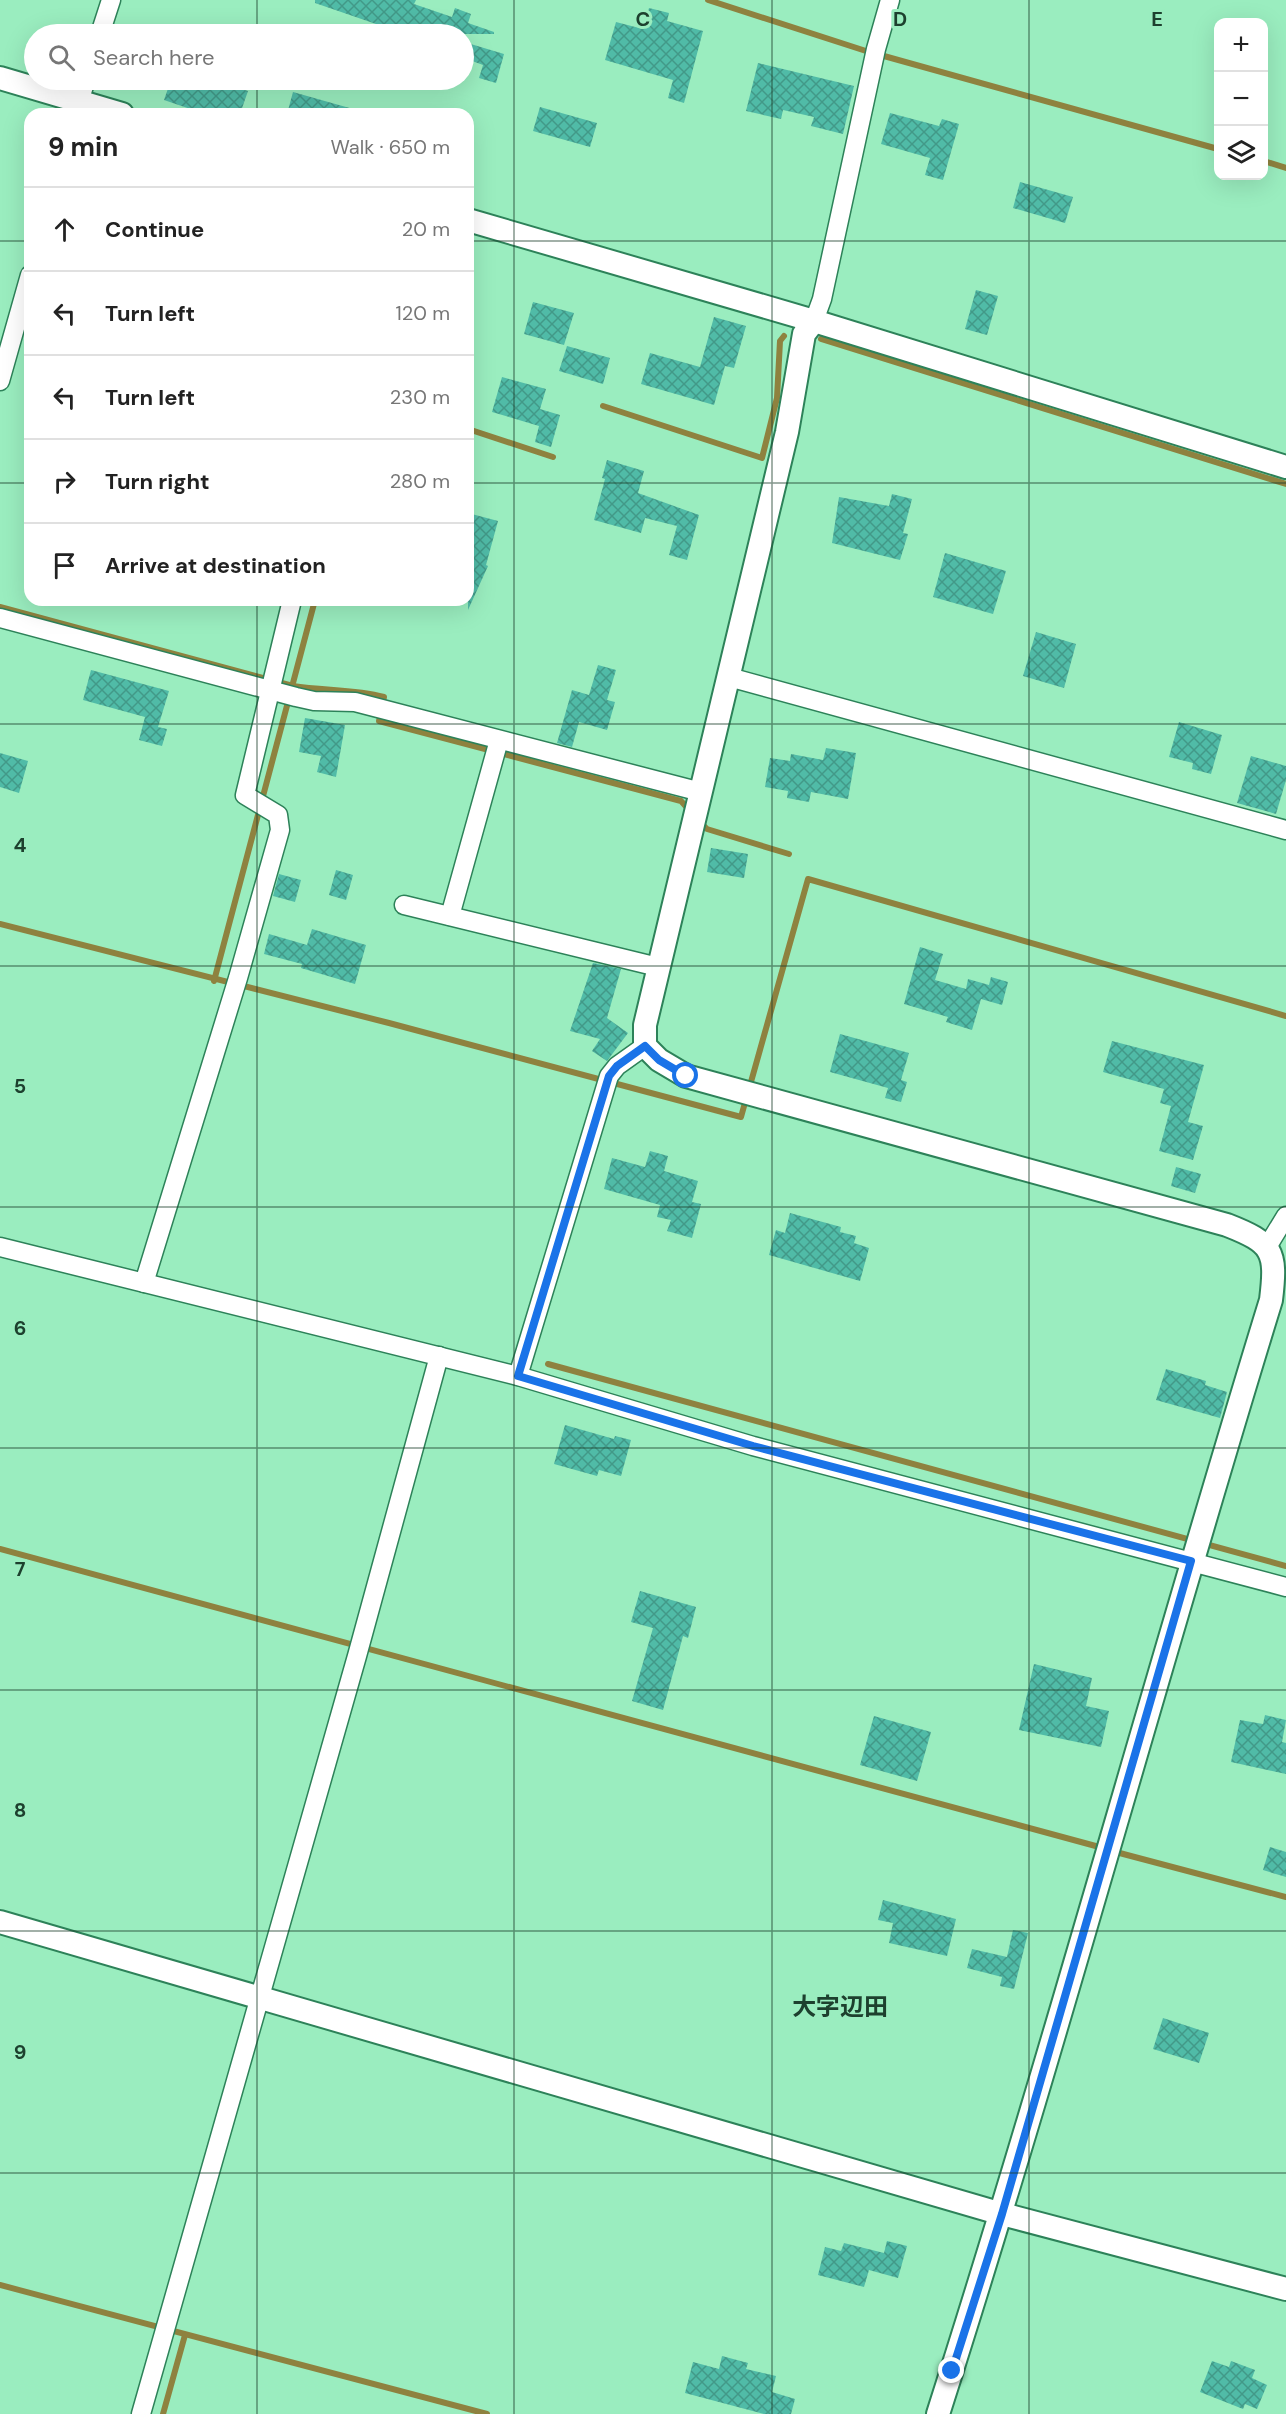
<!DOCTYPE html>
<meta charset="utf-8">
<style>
:root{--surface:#fff;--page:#f2f2f2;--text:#222;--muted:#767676;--line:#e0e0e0}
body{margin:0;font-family:"DM Sans","Noto Sans JP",sans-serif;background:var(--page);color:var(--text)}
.controls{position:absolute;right:18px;top:18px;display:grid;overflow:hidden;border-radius:12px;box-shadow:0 6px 24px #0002}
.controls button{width:54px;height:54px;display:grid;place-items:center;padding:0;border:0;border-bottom:2px solid var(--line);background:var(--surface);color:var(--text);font:30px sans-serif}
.stop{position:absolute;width:18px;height:18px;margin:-14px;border:4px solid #1a73e8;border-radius:50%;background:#fff}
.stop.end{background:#1a73e8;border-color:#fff;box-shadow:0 2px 6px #0008}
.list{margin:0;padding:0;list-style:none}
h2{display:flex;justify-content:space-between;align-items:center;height:78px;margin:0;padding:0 24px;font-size:26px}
h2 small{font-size:20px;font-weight:400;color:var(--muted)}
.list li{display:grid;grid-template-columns:39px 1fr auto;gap:18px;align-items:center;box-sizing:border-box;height:84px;padding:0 24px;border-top:2px solid var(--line)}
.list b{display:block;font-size:22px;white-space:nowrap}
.list em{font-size:20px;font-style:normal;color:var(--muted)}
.icon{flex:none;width:33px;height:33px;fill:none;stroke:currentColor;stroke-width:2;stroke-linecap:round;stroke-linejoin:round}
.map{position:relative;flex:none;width:1286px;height:2414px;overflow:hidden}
.search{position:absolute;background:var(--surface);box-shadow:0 6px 24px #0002;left:24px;top:24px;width:450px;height:66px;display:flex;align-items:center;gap:15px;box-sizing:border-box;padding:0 21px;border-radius:33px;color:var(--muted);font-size:22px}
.panel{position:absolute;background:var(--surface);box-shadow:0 6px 24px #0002;left:24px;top:108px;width:450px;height:498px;border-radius:18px}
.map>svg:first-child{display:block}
</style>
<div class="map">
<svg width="1286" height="2414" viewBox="0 0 1286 2414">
<defs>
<pattern id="building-cross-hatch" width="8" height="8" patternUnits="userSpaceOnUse" patternTransform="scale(1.5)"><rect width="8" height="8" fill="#50bba7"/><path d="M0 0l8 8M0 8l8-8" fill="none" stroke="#429988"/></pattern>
</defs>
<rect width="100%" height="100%" fill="#9aedbf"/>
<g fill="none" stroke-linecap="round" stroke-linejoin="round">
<g stroke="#8e823f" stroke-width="6">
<polyline points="708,0 866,51 1218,149"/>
<polyline points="1264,161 1286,168"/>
<polyline points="821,339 1286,484"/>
<polyline points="603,406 762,458 777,398 780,341 784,336"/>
<polyline points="468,429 553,457"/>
<path d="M 0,607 L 293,686 C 324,691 354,689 384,697 L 379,721 L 681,801 L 690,811"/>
<polyline points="699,821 707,829 789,854"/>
<polyline points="0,924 389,1023 741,1117 746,1099"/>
<polyline points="214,981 315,600"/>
<polyline points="749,1089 808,879 1286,1016"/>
<polyline points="548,1364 1286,1566"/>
<polyline points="0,1549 1103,1848"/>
<polyline points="1112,1851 1286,1897"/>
<polyline points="0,2285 487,2414"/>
<polyline points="163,2414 185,2335"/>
</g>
</g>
<g fill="url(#building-cross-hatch)">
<polygon points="315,0 416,0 414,4 452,17 455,8 471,14 468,23 494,32 494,34 405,34 315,3"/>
<polygon points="649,8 669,13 667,21 703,31 684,103 668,98 673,80 605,60 616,22 643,29"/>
<polygon points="464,42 504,54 496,83 479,78 483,65 464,58"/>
<polygon points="758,63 854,86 843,134 811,126 814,117 783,110 781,119 746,111"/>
<polygon points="171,80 214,80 248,91 240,114 205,114 164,100"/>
<polygon points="293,92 353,109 352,114 287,114"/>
<polygon points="540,107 597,123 590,147 533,131"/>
<polygon points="890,113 939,126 942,119 959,124 943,180 925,175 930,158 881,144"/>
<polygon points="1020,182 1073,197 1065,223 1013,208"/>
<polygon points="976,290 998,296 987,335 965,329"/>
<polygon points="533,302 574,313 564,345 524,334"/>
<polygon points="714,317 746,326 734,368 725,366 714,405 641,384 650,353 700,367"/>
<polygon points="567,346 610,358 603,384 559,371"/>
<polygon points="502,377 546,389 540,409 560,415 551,447 535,442 539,426 492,412"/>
<polygon points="607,460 644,471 638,493 699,515 687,560 669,555 677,526 645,518 641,533 594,520 605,479 602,478"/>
<polygon points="892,494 912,499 903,533 908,534 900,560 832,543 839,497 889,506"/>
<polygon points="468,513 498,521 486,565 488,566 468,610"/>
<polygon points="945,553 1006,571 993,614 933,597"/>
<polygon points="1036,632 1076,644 1064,688 1023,676"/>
<polygon points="598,665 616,670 607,700 615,702 607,730 579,722 572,747 557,743 572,690 589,695"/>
<polygon points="91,670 169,691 158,727 167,729 162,746 139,740 145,717 83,700"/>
<polygon points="305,718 345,725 336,777 317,772 321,756 299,752"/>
<polygon points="1179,722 1222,735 1211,774 1192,769 1193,763 1169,757"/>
<polygon points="826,748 856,753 848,799 811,792 809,802 787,798 788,791 765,787 770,758 790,761 791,754 823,760"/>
<polygon points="0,753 28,761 19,793 0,787"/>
<polygon points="1251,756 1286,766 1286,780 1276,814 1237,803"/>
<polygon points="711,848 748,854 744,878 707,872"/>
<polygon points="336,870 353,875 346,900 329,895"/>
<polygon points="279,874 301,880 295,902 273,896"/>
<polygon points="312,929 366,945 355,984 301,968 302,964 264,954 269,934 307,945"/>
<polygon points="920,947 943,954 935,980 966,989 968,979 989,985 991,977 1008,982 1002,1005 981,999 972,1030 946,1022 948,1017 904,1004"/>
<polygon points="593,963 621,969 607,1018 628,1033 607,1061 592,1051 600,1039 570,1031"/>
<polygon points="840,1034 909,1053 901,1080 907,1082 901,1102 885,1098 888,1088 830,1072"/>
<polygon points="1112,1041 1204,1065 1188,1122 1203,1126 1193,1160 1159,1151 1171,1106 1160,1103 1164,1089 1103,1072"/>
<polygon points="650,1151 668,1156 664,1171 698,1181 692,1202 701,1204 692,1238 667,1231 671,1220 657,1217 660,1205 604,1189 612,1158 645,1167"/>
<polygon points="1176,1167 1201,1174 1195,1193 1171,1186"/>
<polygon points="790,1213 841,1227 840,1232 856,1236 854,1243 869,1248 860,1281 769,1255 776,1230 785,1233"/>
<polygon points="1166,1369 1206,1381 1205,1385 1227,1392 1220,1418 1156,1400"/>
<polygon points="565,1425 614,1439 615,1436 631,1440 621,1476 599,1470 597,1476 554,1464"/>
<polygon points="640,1591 696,1607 688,1638 683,1636 663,1710 632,1701 653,1628 631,1622"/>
<polygon points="1034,1664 1092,1678 1086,1706 1109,1711 1101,1747 1019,1730"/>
<polygon points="1265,1715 1286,1720 1282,1742 1286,1743 1286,1774 1231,1762 1240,1720 1263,1724"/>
<polygon points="874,1716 931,1732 917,1781 860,1765"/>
<polygon points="1270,1847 1286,1852 1286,1877 1263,1870"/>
<polygon points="883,1900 956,1919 947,1956 889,1943 893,1923 878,1920"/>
<polygon points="1013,1930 1028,1933 1014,1989 1000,1986 1002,1977 967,1968 972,1949 1007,1957"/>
<polygon points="1163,2018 1209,2033 1199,2063 1153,2049"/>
<polygon points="887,2241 907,2246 898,2278 869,2270 864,2287 818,2275 825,2247 841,2251 844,2243 884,2253"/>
<polygon points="722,2356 748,2363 746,2369 776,2376 772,2392 795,2399 791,2414 764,2414 685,2393 693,2362 719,2369"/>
<polygon points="1212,2361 1229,2367 1231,2361 1255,2370 1252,2378 1267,2385 1257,2409 1245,2404 1243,2409 1200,2392"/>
</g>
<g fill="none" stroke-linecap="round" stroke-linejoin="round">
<defs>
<g id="minor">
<polyline points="100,34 111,0"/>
<polyline points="75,114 86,80"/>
<polyline points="814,321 822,299 876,49 890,0"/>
<polyline points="0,381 30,275"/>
<polyline points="0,618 296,697 314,701 355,702 701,792"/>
<polyline points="729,677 1286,830"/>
<polyline points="404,905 658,967"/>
<polyline points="450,916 499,740"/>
<polyline points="0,1247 518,1376 753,1446 1286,1587"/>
<polyline points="1267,1247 1286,1216"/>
<polyline points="144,1283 238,978 280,830 278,815 245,795 292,600"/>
<polyline points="518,1376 609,1076 617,1066 645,1046"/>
<polyline points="141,2414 357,1656 439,1356"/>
</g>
<g id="tertiary">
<polyline points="0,78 122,114"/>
<polyline points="468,220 814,321 1286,467"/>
<path d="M 814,321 L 804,334 L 787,432 L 645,1025 L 645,1046 L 659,1060 L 686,1076 L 1227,1225 C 1273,1243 1277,1251 1271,1300 C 1157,1670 1056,2045 938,2414"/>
<polyline points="0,1922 1002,2214 1286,2289"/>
</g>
</defs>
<use href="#minor" stroke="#2d8259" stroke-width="21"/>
<use href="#tertiary" stroke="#2d8259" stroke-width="26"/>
<use href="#minor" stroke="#fff" stroke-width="18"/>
<use href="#tertiary" stroke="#fff" stroke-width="22"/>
</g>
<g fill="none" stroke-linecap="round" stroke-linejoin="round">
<polyline stroke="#1a73e8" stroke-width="8" points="686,1076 659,1060 645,1046 617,1066 609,1076 518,1376 753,1446 1191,1561 1002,2214 952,2371"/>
</g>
<path fill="none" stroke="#1d402e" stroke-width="1.5" stroke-opacity="0.55" d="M 257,0 L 257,34M 514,0 L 514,2414M 772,0 L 772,2414M 1029,0 L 1029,2414M 257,80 L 257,114M 0,241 L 30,241M 468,241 L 1286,241M 0,483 L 30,483M 468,483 L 1286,483M 257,600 L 257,2414M 0,724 L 1286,724M 0,966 L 1286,966M 0,1207 L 1286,1207M 0,1448 L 1286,1448M 0,1690 L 1286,1690M 0,1931 L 1286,1931M 0,2173 L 1286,2173"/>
<g text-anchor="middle" stroke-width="6" stroke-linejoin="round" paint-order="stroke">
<g font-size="24" font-weight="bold" fill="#1d402e" stroke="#9aedbf">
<text x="840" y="2015">大字辺田</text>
</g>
</g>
<g font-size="20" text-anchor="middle" font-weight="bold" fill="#1d402e" stroke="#9aedbf" stroke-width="6" stroke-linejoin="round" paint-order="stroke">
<text x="643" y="26">C</text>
<text x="900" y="26">D</text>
<text x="1157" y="26">E</text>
<text x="20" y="852">4</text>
<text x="20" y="1093">5</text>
<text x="20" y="1335">6</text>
<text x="20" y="1576">7</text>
<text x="20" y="1817">8</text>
<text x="20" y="2059">9</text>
</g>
</svg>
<div class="controls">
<button>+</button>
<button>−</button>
<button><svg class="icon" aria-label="layers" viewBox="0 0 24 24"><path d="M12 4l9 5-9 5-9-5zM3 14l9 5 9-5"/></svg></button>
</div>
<div class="stop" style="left:686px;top:1076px"></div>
<div class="stop end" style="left:952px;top:2371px"></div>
<div class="search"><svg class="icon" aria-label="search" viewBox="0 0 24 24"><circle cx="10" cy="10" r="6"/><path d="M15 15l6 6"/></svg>Search here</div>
<section class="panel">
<h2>9 min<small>Walk · 650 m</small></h2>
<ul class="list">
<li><svg class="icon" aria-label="ahead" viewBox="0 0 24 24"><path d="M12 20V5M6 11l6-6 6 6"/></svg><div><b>Continue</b></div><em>20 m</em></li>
<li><svg class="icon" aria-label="left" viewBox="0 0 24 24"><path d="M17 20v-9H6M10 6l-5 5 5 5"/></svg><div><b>Turn left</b></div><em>120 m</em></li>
<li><svg class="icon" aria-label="left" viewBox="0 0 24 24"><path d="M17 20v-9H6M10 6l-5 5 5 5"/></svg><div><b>Turn left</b></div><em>230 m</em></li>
<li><svg class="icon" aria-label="right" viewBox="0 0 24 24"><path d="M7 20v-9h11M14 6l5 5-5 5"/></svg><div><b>Turn right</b></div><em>280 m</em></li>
<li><svg class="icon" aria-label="arrive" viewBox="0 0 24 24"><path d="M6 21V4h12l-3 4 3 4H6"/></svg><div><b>Arrive at destination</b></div></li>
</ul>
</section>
</div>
